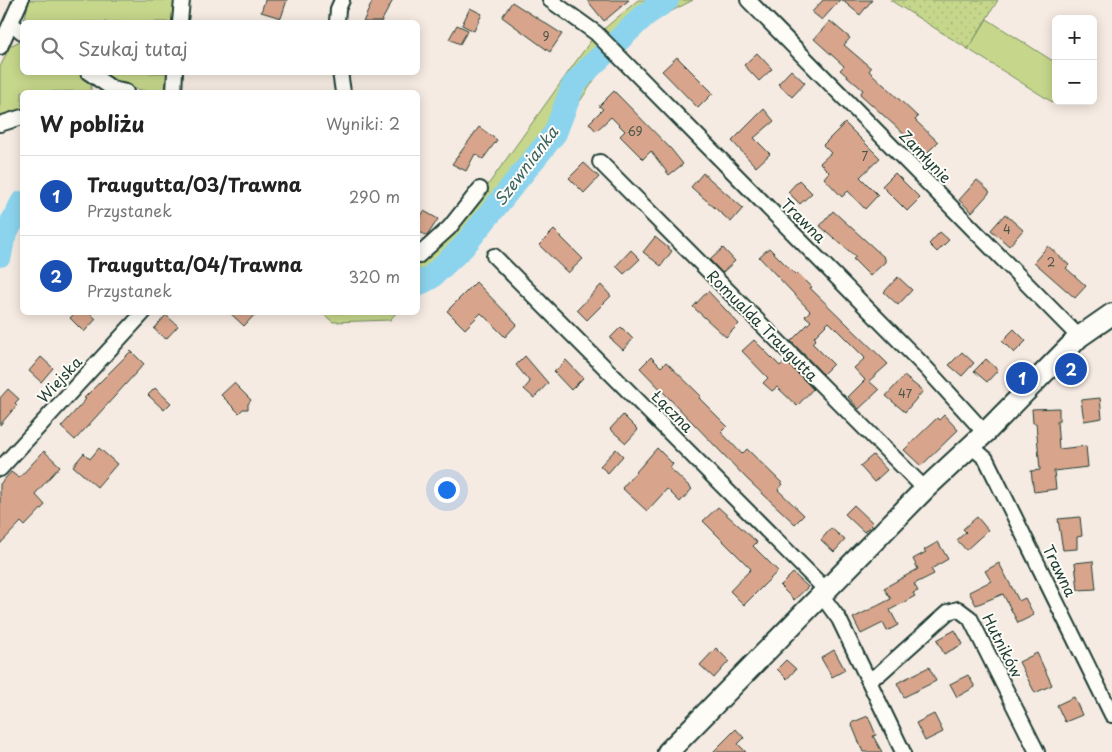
<!DOCTYPE html>
<html lang="pl">
<meta charset="utf-8">
<style>
:root{--surface:#fff;--page:#f2f2f2;--text:#222;--muted:#767676;--line:#e0e0e0;--accent:#d1495b}
body{margin:0;font-family:"Playpen Sans",sans-serif;background:var(--page);color:var(--text)}
.controls{position:absolute;right:15px;top:15px;display:grid;overflow:hidden;border-radius:8px;box-shadow:0 2px 12px #0003}
.controls button{width:45px;height:45px;display:grid;place-items:center;padding:0;border:0;border-bottom:1px solid var(--line);background:var(--surface);color:var(--text);font:25px sans-serif}
.you{position:absolute;left:446px;top:489px;width:18px;height:18px;margin:-12px;border:4px solid #fff;border-radius:50%;background:#1a73e8;box-shadow:0 0 0 8px #1a73e833}
.badge{display:grid;place-items:center;width:32px;height:32px;border-radius:50%;background:var(--accent);color:#fff;font-size:16px;font-weight:700}
.pin{position:absolute;translate:-50% -50%;border:2px solid #fff;box-shadow:0 1px 5px #0006}
.list{margin:0;padding:0;list-style:none}
h2{display:flex;justify-content:space-between;align-items:center;height:65px;margin:0;padding:0 20px;font-size:21px}
h2 small{font-size:16px;font-weight:400;color:var(--muted)}
.list li{display:grid;grid-template-columns:32px 1fr auto;gap:15px;align-items:center;box-sizing:border-box;height:80px;padding:0 20px;border-top:1px solid var(--line)}
.list b{display:block;font-size:19px;white-space:nowrap}
.list p{margin:0;font-size:16px;white-space:nowrap;color:var(--muted)}
.list em{font-size:16px;font-style:normal;color:var(--muted)}
.icon{flex:none;width:28px;height:28px;fill:none;stroke:currentColor;stroke-width:2;stroke-linecap:round;stroke-linejoin:round}
.map{position:relative;flex:none;width:1112px;height:752px;overflow:hidden}
.search{position:absolute;background:var(--surface);box-shadow:0 2px 12px #0003;left:20px;top:20px;width:400px;height:55px;display:flex;align-items:center;gap:12px;box-sizing:border-box;padding:0 18px;border-radius:8px;color:var(--muted);font-size:19px}
.panel{position:absolute;background:var(--surface);box-shadow:0 2px 12px #0003;left:20px;top:90px;width:400px;height:225px;border-radius:8px}
.map>svg:first-child{display:block}
</style>
<div class="map">
<svg width="1112" height="752" viewBox="0 0 1112 752">
<defs>
<pattern id="park-dots" width="8" height="8" patternUnits="userSpaceOnUse" patternTransform="scale(1.25)"><rect width="8" height="8" fill="#c6d78b"/><path d="M2 2h.1M6 6h.1" fill="none" stroke="#aab979" stroke-width="1.8" stroke-linecap="round"/></pattern>
</defs>
<rect width="100%" height="100%" fill="#f6ebe2"/>
<filter id="ink" filterUnits="userSpaceOnUse"><feTurbulence type="fractalNoise" baseFrequency=".02" numOctaves="2"/><feDisplacementMap in="SourceGraphic" scale="10" xChannelSelector="R" yChannelSelector="G"/><feConvolveMatrix kernelMatrix="1 2 1 2 8 2 1 2 1" color-interpolation-filters="sRGB"/></filter>
<g filter="url(#ink)">
<g fill="#c6d78b" stroke="#728a60">
<polygon points="29,0 176,0 174,22 24,22"/>
<polygon points="638,0 693,0 643,26 602,68 529,178 478,243 418,294 418,262 455,231 592,39"/>
<polygon points="987,19 1056,63 1056,101 1059,101 1057,105 968,49"/>
<polygon points="22,40 22,72 77,73 91,81 91,91 22,92 22,113 0,120 0,67 10,46"/>
<path d="M 96,73 L 168,73 L 164,92 C 140,92 117,86 96,73 Z"/>
<polygon points="322,313 396,313 390,320 333,322"/>
</g>
<polygon fill="url(#park-dots)" stroke="#728a60" points="890,0 998,0 968,49"/>
<g fill="none" stroke-linecap="round" stroke-linejoin="round">
<g stroke="#8cd4ed" stroke-width="24">
<polyline points="0,255 3,239 22,203"/>
<polyline points="418,284 430,278 463,247 555,133 573,86 589,68 645,15 667,0"/>
</g>
</g>
<g fill="#d8a58c" stroke="#1f3d34">
<polygon points="265,0 287,0 281,18 261,12"/>
<polygon points="373,0 393,0 381,22 363,22"/>
<polygon points="587,0 629,0 604,21"/>
<polygon points="823,0 840,0 822,20 812,12"/>
<polygon points="842,0 872,0 860,15"/>
<polygon points="512,2 562,34 550,52 502,17"/>
<polygon points="470,8 482,14 474,31 462,25"/>
<polygon points="830,21 850,38 844,45 871,68 869,71 918,117 915,120 938,142 926,154 860,94 863,90 840,70 844,66 814,39"/>
<polygon points="457,25 468,30 460,44 449,39"/>
<polygon points="757,53 772,69 759,81 744,65"/>
<polygon points="677,57 713,93 698,108 662,71"/>
<polygon points="791,70 805,83 792,97 778,84"/>
<polygon points="614,91 671,149 683,164 669,175 651,151 643,159 620,136 625,131 611,117 596,131 589,123 603,109 599,106"/>
<polygon points="764,109 774,121 754,138 770,154 756,167 732,141"/>
<polygon points="845,123 880,158 860,177 878,195 865,209 848,191 842,197 824,178 829,172 820,163 831,153 823,145"/>
<polygon points="479,127 497,140 483,159 475,154 466,171 452,164"/>
<polygon points="584,163 599,177 584,193 569,178"/>
<polygon points="703,173 743,208 731,222 691,187"/>
<polygon points="895,173 920,198 907,211 882,186"/>
<polygon points="799,180 812,193 800,204 788,192"/>
<polygon points="977,180 990,192 972,212 959,200"/>
<polygon points="424,211 438,219 427,236 418,231 418,222"/>
<polygon points="833,211 885,258 885,262 870,276 853,259 856,257 820,226"/>
<polygon points="1005,214 1023,230 1009,246 991,230"/>
<polygon points="554,230 583,259 568,273 539,245"/>
<polygon points="940,232 949,240 937,252 929,244"/>
<polygon points="655,237 672,251 661,266 643,252"/>
<polygon points="1048,246 1069,265 1066,268 1086,286 1075,298 1034,262"/>
<polygon points="723,248 735,261 722,273 710,260"/>
<polygon points="769,248 796,275 798,273 812,287 810,288 888,364 869,381 879,390 859,409 848,397 865,380 854,368 865,358 829,322 814,337 816,339 812,343 833,364 823,374 791,341 811,321 805,316 810,311 759,257"/>
<polygon points="631,250 640,259 624,274 616,266"/>
<polygon points="898,277 912,290 898,305 884,292"/>
<polygon points="476,282 517,324 505,337 481,313 465,329 447,311"/>
<polygon points="601,285 611,296 587,320 577,310"/>
<polygon points="708,291 739,324 726,337 693,307"/>
<polygon points="76,312 89,312 96,319 84,332 70,318"/>
<polygon points="229,312 257,312 244,326"/>
<polygon points="166,315 178,326 166,339 154,329"/>
<polygon points="621,327 633,339 623,350 610,338"/>
<polygon points="1014,329 1026,341 1014,353 1002,341"/>
<polygon points="754,340 780,366 785,361 813,389 797,406 777,387 772,391 763,383 768,378 742,351"/>
<polygon points="131,351 144,364 75,440 61,427 86,399 84,398"/>
<polygon points="962,352 974,363 962,376 949,365"/>
<polygon points="525,356 548,383 534,398 524,389 530,382 516,365"/>
<polygon points="41,357 53,368 41,382 29,371"/>
<polygon points="651,357 661,367 666,362 701,396 699,398 727,426 721,432 742,454 747,449 783,484 778,490 804,515 795,524 747,479 640,368"/>
<polygon points="986,359 998,370 987,382 974,371"/>
<polygon points="566,360 583,378 571,390 554,372"/>
<polygon points="904,376 923,391 905,412 886,396"/>
<polygon points="234,383 251,400 248,404 248,409 243,409 239,413 221,395"/>
<polygon points="155,388 171,403 164,410 148,395"/>
<polygon points="8,389 19,399 15,403 17,405 0,425 0,398"/>
<polygon points="1100,398 1102,418 1084,421 1081,400"/>
<polygon points="1059,408 1059,421 1057,421 1059,449 1086,446 1088,467 1054,471 1056,489 1034,492 1031,471 1040,470 1036,423 1033,423 1032,409"/>
<polygon points="623,415 638,430 626,443 610,429"/>
<polygon points="944,415 958,430 921,466 904,450 937,418 939,420"/>
<polygon points="99,448 117,464 97,487 73,466 84,453 90,459"/>
<polygon points="657,448 673,464 670,468 692,489 680,502 667,489 647,511 622,488"/>
<polygon points="616,449 623,456 608,473 600,466"/>
<polygon points="44,451 60,466 35,494 45,505 25,526 21,522 0,544 0,484 11,472 19,478"/>
<polygon points="873,455 887,470 874,482 860,466"/>
<polygon points="854,505 873,523 864,532 845,514"/>
<polygon points="718,507 757,542 753,546 778,571 744,605 730,591 751,569 703,521"/>
<polygon points="977,517 988,530 966,550 957,540 966,532 963,529"/>
<polygon points="1080,517 1082,536 1077,537 1077,549 1063,550 1058,519"/>
<polygon points="831,528 845,540 834,552 821,540"/>
<polygon points="938,542 948,559 931,569 934,574 914,584 918,591 913,593 915,596 890,610 898,625 887,631 883,623 861,634 853,618 891,599 884,588 918,569 913,559 926,552 924,550"/>
<polygon points="1093,561 1096,589 1078,590 1075,563"/>
<polygon points="999,563 1019,601 1025,598 1034,615 1018,623 1003,594 976,605 969,592 991,581 985,571"/>
<polygon points="793,573 808,587 794,600 780,586"/>
<polygon points="955,630 963,644 944,654 937,640"/>
<polygon points="716,648 729,661 714,678 700,665"/>
<polygon points="834,650 845,670 832,677 821,658"/>
<polygon points="1037,653 1052,685 1035,693 1019,662"/>
<polygon points="786,660 796,669 787,679 777,669"/>
<polygon points="929,667 936,681 904,697 897,683"/>
<polygon points="968,675 975,687 957,697 950,684"/>
<polygon points="1074,697 1082,715 1065,722 1057,705"/>
<polygon points="934,714 943,732 925,741 916,723"/>
<polygon points="868,716 876,735 873,736 882,752 863,752 851,723"/>
<polygon points="736,729 744,738 738,744 746,752 713,752"/>
</g>
<g fill="none" stroke-linecap="round" stroke-linejoin="round">
<defs>
<g id="minor">
<polyline points="550,0 596,33 926,368 985,433"/>
<polyline points="748,0 1079,337"/>
<polyline points="180,22 182,0"/>
<polyline points="337,22 338,9 342,0"/>
<polyline points="12,24 22,32"/>
<polyline points="0,47 21,0"/>
<polyline points="88,72 113,89 126,92"/>
<polyline points="340,72 343,92"/>
<polyline points="174,92 175,72"/>
<polyline points="0,124 22,117"/>
<polyline points="600,162 925,489"/>
<polyline points="418,256 449,228 480,189"/>
<polyline points="494,256 827,591"/>
<polyline points="971,446 986,459 1112,715"/>
<polyline points="0,469 144,312"/>
<polyline points="822,596 839,619 903,752"/>
<polyline points="868,679 879,674 948,612 958,609 970,618 1037,752"/>
</g>
<polyline id="secondary" points="668,752 925,489 985,433 1079,337 1112,314"/>
</defs>
<use href="#minor" stroke="#1f3d34" stroke-width="18"/>
<use href="#secondary" stroke="#1f3d34" stroke-width="24"/>
<use href="#minor" stroke="#fdfcf7" stroke-width="14"/>
<use href="#secondary" stroke="#fdfcf7" stroke-width="20"/>
</g>
</g>
<g text-anchor="middle" stroke-width="4" stroke-linejoin="round" paint-order="stroke">
<g font-size="12" fill="#4d574a">
<text x="546" y="41">9</text>
<text x="635" y="136">69</text>
<text x="865" y="161">7</text>
<text x="1007" y="234">4</text>
<text x="1051" y="267">2</text>
<text x="905" y="398">47</text>
</g>
<g font-size="15" fill="#1f3d34" stroke="#fdfcf7">
<text transform="translate(925 157) rotate(46)" y="5">Zamłynie</text>
<text transform="translate(803 221) rotate(45)" y="5">Trawna</text>
<text transform="translate(762 326) rotate(45)" y="5">Romualda Traugutta</text>
<text transform="translate(60 380) rotate(-47)" y="5">Wiejska</text>
<text transform="translate(672 412) rotate(45)" y="5">Łączna</text>
<text transform="translate(1059 571) rotate(64)" y="5">Trawna</text>
<text transform="translate(1002 646) rotate(63)" y="5">Hutników</text>
</g>
<g font-size="16" font-style="italic" fill="#3a6362" stroke="#fdfcf7">
<text transform="translate(526 166) rotate(-53)" y="6">Szewnianka</text>
</g>
</g>
</svg>
<div class="controls">
<button>+</button>
<button>−</button>
</div>
<div class="you"></div>
<div class="pin badge" style="left:1022px;top:378px;background:#1a4fb4">1</div>
<div class="pin badge" style="left:1071px;top:369px;background:#1a4fb4">2</div>
<div class="search"><svg class="icon" aria-label="search" viewBox="0 0 24 24"><circle cx="10" cy="10" r="6"/><path d="M15 15l6 6"/></svg>Szukaj tutaj</div>
<section class="panel">
<h2>W pobliżu<small>Wyniki: 2</small></h2>
<ul class="list">
<li><span class="badge" style="background:#1a4fb4">1</span><div><b>Traugutta/03/Trawna</b><p>Przystanek</p></div><em>290 m</em></li>
<li><span class="badge" style="background:#1a4fb4">2</span><div><b>Traugutta/04/Trawna</b><p>Przystanek</p></div><em>320 m</em></li>
</ul>
</section>
</div>
